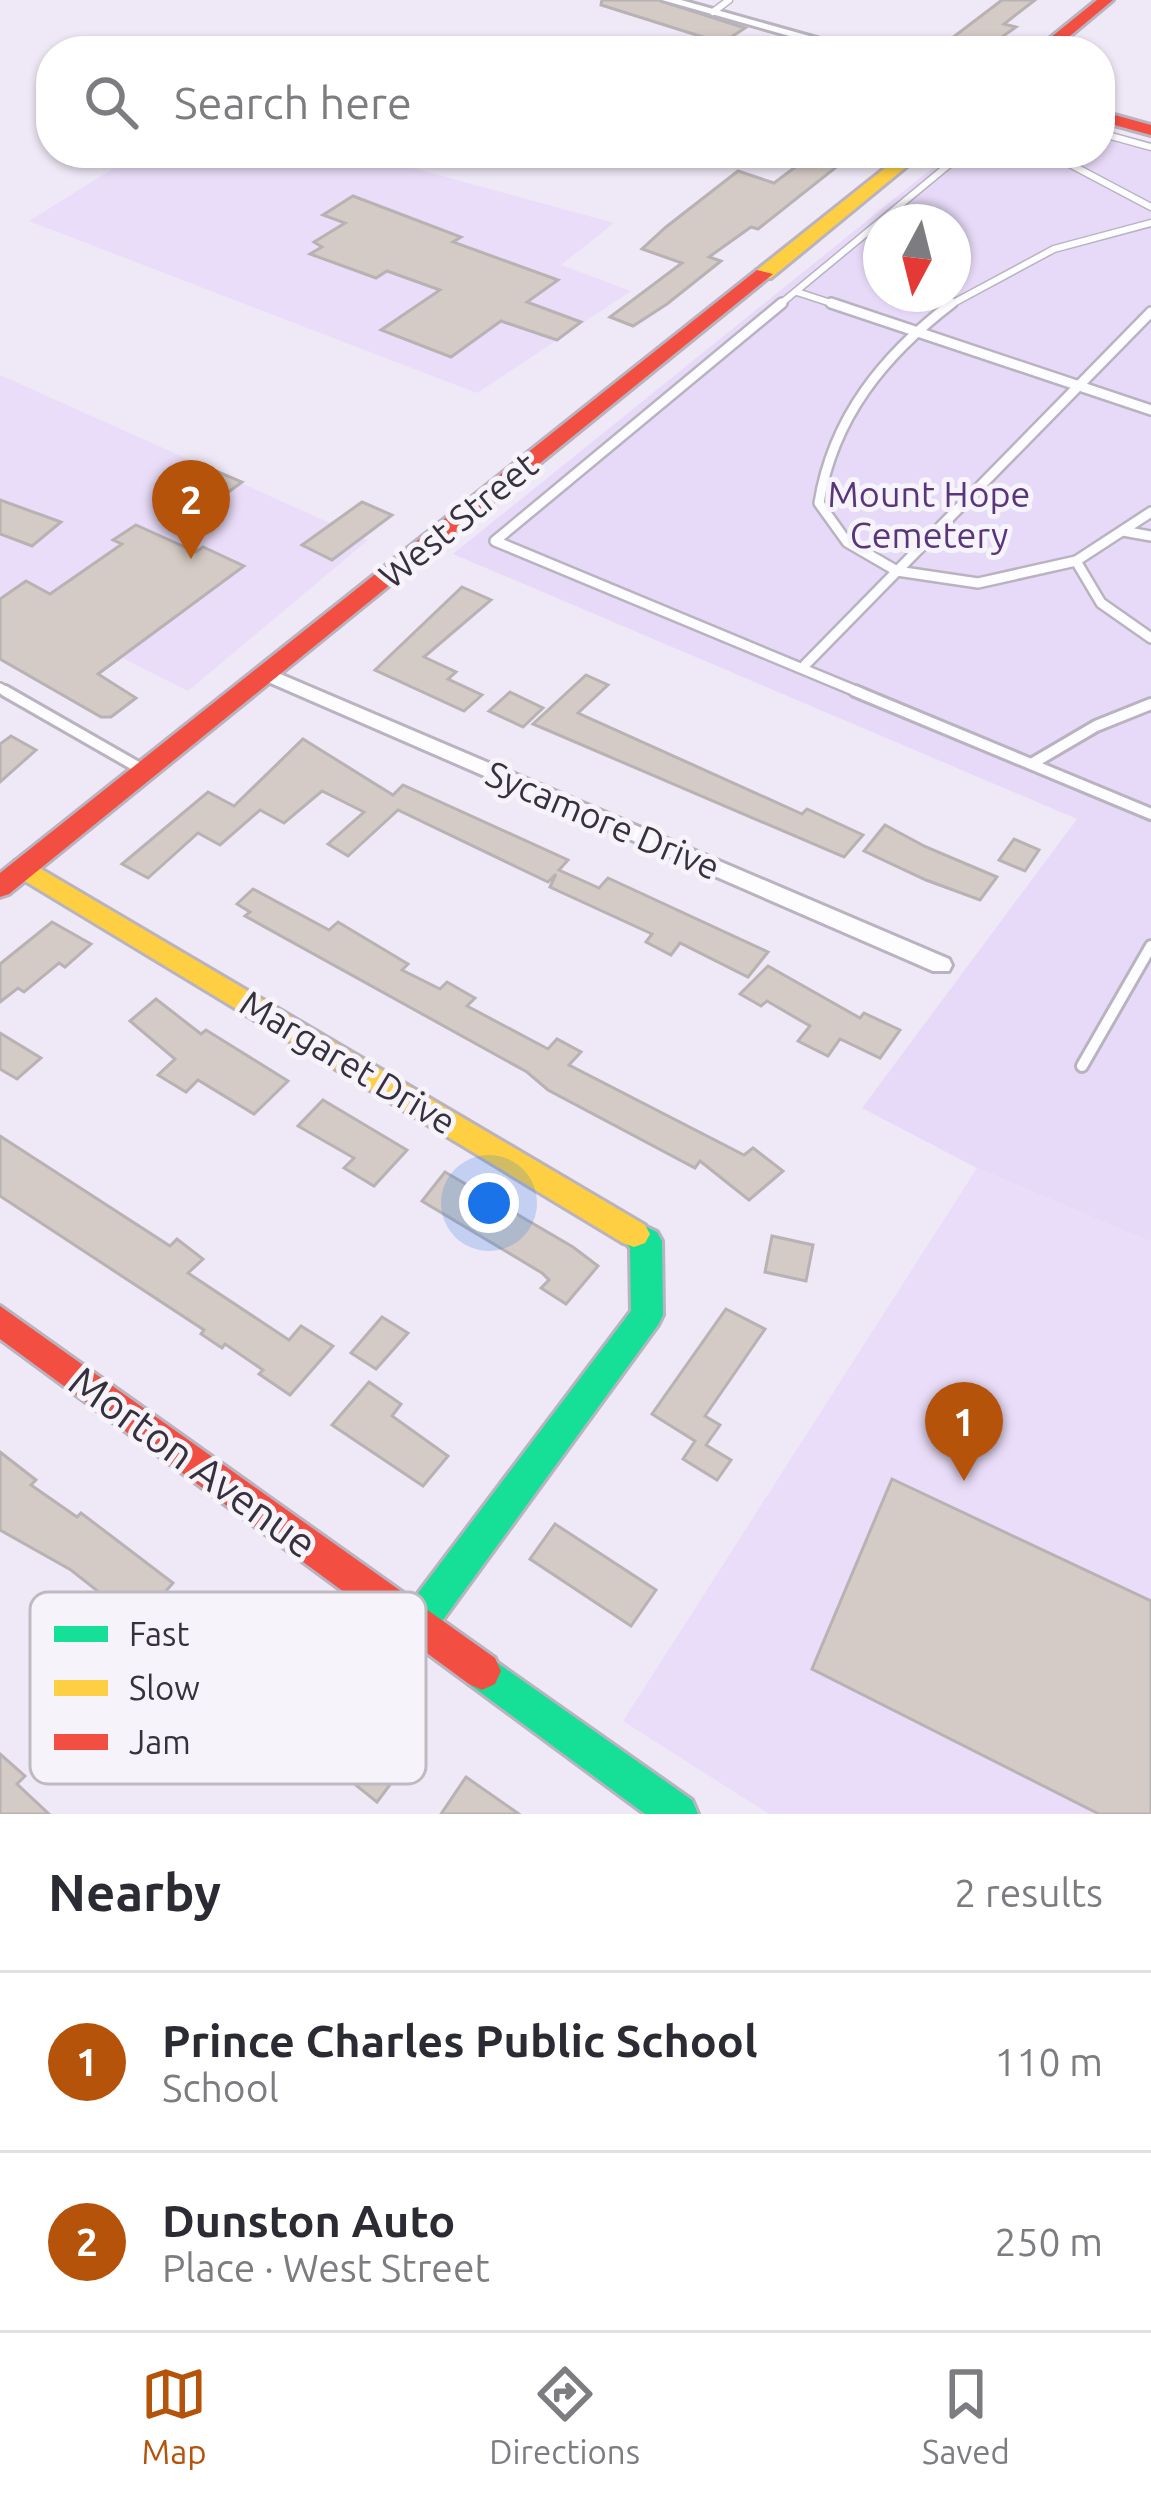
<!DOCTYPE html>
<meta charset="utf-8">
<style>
:root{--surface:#fff;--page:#f7f7f7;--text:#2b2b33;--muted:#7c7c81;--line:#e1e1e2;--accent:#b45309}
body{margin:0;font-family:Ubuntu,sans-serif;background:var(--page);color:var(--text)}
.compass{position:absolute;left:863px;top:204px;width:108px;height:108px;border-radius:50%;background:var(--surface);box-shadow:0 3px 9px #0004;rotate:187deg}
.you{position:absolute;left:489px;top:1203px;width:42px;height:42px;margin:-30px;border:9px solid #fff;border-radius:50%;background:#1a73e8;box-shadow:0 0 0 18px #1a73e833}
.badge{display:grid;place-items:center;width:78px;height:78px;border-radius:50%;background:var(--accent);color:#fff;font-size:39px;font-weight:700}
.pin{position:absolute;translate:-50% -99px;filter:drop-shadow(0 3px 6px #0008)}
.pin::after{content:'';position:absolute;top:63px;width:42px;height:36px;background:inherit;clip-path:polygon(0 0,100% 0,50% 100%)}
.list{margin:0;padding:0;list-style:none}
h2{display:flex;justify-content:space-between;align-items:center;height:156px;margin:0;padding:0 48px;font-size:51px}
h2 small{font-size:39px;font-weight:400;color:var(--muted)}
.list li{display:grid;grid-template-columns:78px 1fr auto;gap:36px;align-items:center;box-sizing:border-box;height:180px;padding:0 48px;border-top:3px solid var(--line)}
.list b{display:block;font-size:45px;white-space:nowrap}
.list p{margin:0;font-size:39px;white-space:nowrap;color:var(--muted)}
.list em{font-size:39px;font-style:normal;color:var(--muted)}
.icon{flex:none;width:66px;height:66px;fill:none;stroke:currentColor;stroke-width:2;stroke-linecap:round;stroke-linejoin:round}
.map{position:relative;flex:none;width:1151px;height:1814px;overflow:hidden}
.search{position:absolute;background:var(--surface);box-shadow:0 3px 9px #0004;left:36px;right:36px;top:36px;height:132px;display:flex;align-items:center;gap:30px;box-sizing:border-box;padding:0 42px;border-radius:48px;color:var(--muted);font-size:45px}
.sheet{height:516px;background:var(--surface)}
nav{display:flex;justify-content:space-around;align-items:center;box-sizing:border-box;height:168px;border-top:3px solid var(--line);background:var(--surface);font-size:33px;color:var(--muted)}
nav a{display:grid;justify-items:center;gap:6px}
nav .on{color:var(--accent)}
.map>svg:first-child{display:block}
</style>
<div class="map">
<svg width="1151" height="1814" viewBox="0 0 1151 1814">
<rect width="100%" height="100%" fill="#efe8f6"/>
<g fill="#eaddf9">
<polygon points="138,153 358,153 614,223 561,265 631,291 477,393 29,221"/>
<polygon points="0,375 368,540 188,691 0,596"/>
<polygon points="977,1168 1151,1242 1151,1814 769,1814 623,1721"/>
</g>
<path fill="#e7daf8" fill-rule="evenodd" d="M 1100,133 L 1151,146 L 1151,1242 L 977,1168 L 862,1108 L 1077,819 L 453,554 L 951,153 L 1100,153 ZM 881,222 L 953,222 L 953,294 L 881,294 Z"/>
<g fill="#d5cbc6" stroke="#b8b2b3" stroke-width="3">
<polygon points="602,0 658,0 745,28 722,43 601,5"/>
<polygon points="1002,0 1035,0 1004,24 1016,27 982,51 935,51"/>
<polygon points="814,153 854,153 758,229 751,227 709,257 721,261 667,304 633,326 610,317 682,263 642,249 666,227 738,171 774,183"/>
<polygon points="353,196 461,237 453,242 558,280 527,302 581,322 557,340 501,321 451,357 381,330 440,290 387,271 376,278 310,254 322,247 314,242 345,223 323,215"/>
<polygon points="211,469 242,482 216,501 185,488"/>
<polygon points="0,500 61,522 32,546 0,534"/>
<polygon points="362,502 392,515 332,560 302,545"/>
<polygon points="136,525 196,552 203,547 244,566 98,674 136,698 111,717 101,717 0,659 0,599 26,581 50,594 122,544 113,540"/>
<polygon points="462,587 491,600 424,657 456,672 448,679 482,695 464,711 375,670"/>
<polygon points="586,675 608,685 578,713 802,814 807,809 863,835 844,857 533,724"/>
<polygon points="510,692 543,708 523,727 489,711"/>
<polygon points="11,736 36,750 0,782 0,744"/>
<polygon points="303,739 393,795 403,785 568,860 559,870 599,888 608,878 768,952 748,977 680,943 671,955 646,942 652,934 550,887 556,874 548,882 398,810 348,856 328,844 364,812 322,791 284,823 260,810 220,845 198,833 148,878 122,864 208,792 234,806"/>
<polygon points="885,825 926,847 997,877 980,900 926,880 864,851"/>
<polygon points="1014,839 1039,850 1025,871 999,860"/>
<polygon points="253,889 329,930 338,922 408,964 402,970 440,989 447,982 475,998 467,1006 548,1049 557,1039 581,1052 569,1065 744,1155 753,1148 783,1171 749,1200 700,1161 695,1168 548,1090 527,1072 245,916 250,912 237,904"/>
<polygon points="52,922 91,944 65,967 59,963 24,992 18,988 0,1002 0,964"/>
<polygon points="768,966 860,1018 864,1013 900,1030 880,1058 840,1039 828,1056 798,1041 810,1026 767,1001 761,1006 740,994"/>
<polygon points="156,999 201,1034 206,1030 288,1081 254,1114 198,1080 186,1092 158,1075 175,1059 130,1021"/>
<polygon points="0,1033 41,1058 17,1079 0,1069"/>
<polygon points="323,1100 407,1150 374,1186 344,1168 354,1158 298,1126"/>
<polygon points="0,1136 170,1246 177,1239 203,1259 188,1273 289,1340 301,1326 333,1346 290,1395 259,1374 263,1370 225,1344 222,1348 201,1334 204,1330 0,1196"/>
<polygon points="445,1172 573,1247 598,1266 566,1304 541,1288 549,1280 542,1273 422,1201"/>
<polygon points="772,1236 813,1245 806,1281 765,1272"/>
<polygon points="726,1309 765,1329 705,1416 720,1425 706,1445 731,1460 717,1480 683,1459 695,1441 652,1414"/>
<polygon points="382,1317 408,1333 376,1369 351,1353"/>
<polygon points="369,1382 401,1404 392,1416 448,1456 423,1486 332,1425"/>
<polygon points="0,1452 36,1480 31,1485 77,1517 81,1513 173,1583 138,1623 71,1570 0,1530"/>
<polygon points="892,1479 1151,1601 1151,1814 1099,1814 812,1669"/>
<polygon points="555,1524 656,1590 631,1626 530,1559"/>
<polygon points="211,1615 229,1629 233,1624 290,1671 298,1662 344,1698 338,1704 352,1719 407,1762 377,1802 230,1684 222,1694 176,1655"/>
<polygon points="0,1754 25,1776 17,1784 49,1814 0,1814"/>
<polygon points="466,1777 519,1814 441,1814"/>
</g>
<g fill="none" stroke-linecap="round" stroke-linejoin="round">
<defs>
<g id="lane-far2">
<polyline points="713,12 729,0"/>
<polyline points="1100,133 1151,147"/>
<polyline points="1049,153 1151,207"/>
<polyline points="797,292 840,306"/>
<polyline points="778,306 963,153"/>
<polyline points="948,306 1054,249 1151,223"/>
</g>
<g id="lane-far1">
<polyline points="782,303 495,541 863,694"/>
<polyline points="831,303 1151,410"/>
<path d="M 952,303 C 884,355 833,417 819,503 L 847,542 L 897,571 L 978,583 L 1076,561 L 1151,512"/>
<polyline points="1123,531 1151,536"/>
<polyline points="1076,561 1101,603 1151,638"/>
<polyline points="805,665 1151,312"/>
<polyline points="0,688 10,694"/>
</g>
<g id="lane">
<polyline points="5,691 143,770"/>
<polyline points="855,691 1151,814"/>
<polyline points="1033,763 1096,726 1151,704"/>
<polyline points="1082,1066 1151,946"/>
</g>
<g id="street">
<polygon points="662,0 681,0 863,51 843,51"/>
<polygon points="266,668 949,959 952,965 949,971 933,971 259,678 257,674"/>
</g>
<g id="fast">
<polygon points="634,1221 657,1232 662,1241 663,1315 658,1325 429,1639 416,1644 403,1639 398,1626 403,1613 631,1311 630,1248 618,1234 623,1225"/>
<polygon points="482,1652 692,1800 698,1814 645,1814 469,1684 463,1671 469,1658"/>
</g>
<g id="slow">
<polygon points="904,153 923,153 771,278 757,278 757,270"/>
<polygon points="24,859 645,1225 650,1234 645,1243 634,1247 623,1243 15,875 11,868 15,861"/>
</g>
<g id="jam">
<polygon points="1097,0 1113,0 1052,51 1034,51"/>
<polygon points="1100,111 1151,125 1151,135 1100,121"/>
<polygon points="757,270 773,274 9,894 0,897 0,873"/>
<polygon points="0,1306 495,1658 501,1671 495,1684 482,1690 469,1684 0,1339"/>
</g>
</defs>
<use href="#lane-far2" stroke="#b9b3bf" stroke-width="9"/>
<use href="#lane-far1" stroke="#b9b3bf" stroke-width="14"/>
<use href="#lane" stroke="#b9b3bf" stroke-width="16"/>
<use href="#street" stroke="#b9b3bf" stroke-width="6"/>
<use href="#fast" stroke="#b9b3bf" stroke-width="6"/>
<use href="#slow" stroke="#b9b3bf" stroke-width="6"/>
<use href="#jam" stroke="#b9b3bf" stroke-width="6"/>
<use href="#lane-far2" stroke="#fdfcfe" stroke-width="6"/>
<use href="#lane-far1" stroke="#fdfcfe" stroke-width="9"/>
<use href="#lane" stroke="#fdfcfe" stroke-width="10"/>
<use href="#street" fill="#fdfcfe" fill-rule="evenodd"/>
<use href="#fast" fill="#16e098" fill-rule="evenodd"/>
<use href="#slow" fill="#ffcf43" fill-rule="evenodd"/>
<use href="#jam" fill="#f24e42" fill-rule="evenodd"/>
</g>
<g text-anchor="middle" stroke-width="10" stroke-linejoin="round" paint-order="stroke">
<g font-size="36" fill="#59367b" stroke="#f6f4fa">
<text x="929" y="507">Mount Hope<tspan x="929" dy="41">Cemetery</tspan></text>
</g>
<g font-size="36" fill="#37313d" stroke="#f6f4fa">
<text transform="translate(458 520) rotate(-39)" y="13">West Street</text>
<text transform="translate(603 820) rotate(23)" y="13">Sycamore Drive</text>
<text transform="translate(348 1062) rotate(31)" y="13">Margaret Drive</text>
</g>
<g font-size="42" fill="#37313d" stroke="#f6f4fa">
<text transform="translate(193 1462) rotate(36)" y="15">Morton Avenue</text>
</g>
</g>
<rect x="30" y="1592" width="396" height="192" rx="18" fill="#f6f4fa" stroke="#bdbac1" stroke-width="3"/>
<rect x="54" y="1626" width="54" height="16" fill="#16e098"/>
<rect x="54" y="1680" width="54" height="16" fill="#ffcf43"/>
<rect x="54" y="1734" width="54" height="16" fill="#f24e42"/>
<g font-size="33" fill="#37313d">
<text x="129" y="1646">Fast</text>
<text x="129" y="1700">Slow</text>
<text x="129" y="1754">Jam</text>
</g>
</svg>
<svg class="compass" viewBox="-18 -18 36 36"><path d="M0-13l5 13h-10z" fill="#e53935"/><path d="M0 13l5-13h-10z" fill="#7c7c81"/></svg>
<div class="you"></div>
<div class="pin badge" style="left:964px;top:1481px">1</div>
<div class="pin badge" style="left:191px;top:559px">2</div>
<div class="search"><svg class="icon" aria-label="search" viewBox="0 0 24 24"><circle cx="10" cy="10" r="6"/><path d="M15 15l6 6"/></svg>Search here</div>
</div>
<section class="sheet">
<h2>Nearby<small>2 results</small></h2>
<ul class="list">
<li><span class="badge">1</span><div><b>Prince Charles Public School</b><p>School</p></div><em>110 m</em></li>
<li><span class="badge">2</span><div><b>Dunston Auto</b><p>Place · West Street</p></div><em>250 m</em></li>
</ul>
</section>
<nav>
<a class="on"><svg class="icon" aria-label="map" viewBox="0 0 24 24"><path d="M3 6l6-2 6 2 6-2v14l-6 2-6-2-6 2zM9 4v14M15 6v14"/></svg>Map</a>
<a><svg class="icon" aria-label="directions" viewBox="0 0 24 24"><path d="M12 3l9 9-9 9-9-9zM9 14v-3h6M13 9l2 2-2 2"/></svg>Directions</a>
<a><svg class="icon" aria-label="saved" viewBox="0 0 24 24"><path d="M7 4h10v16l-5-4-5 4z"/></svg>Saved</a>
</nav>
